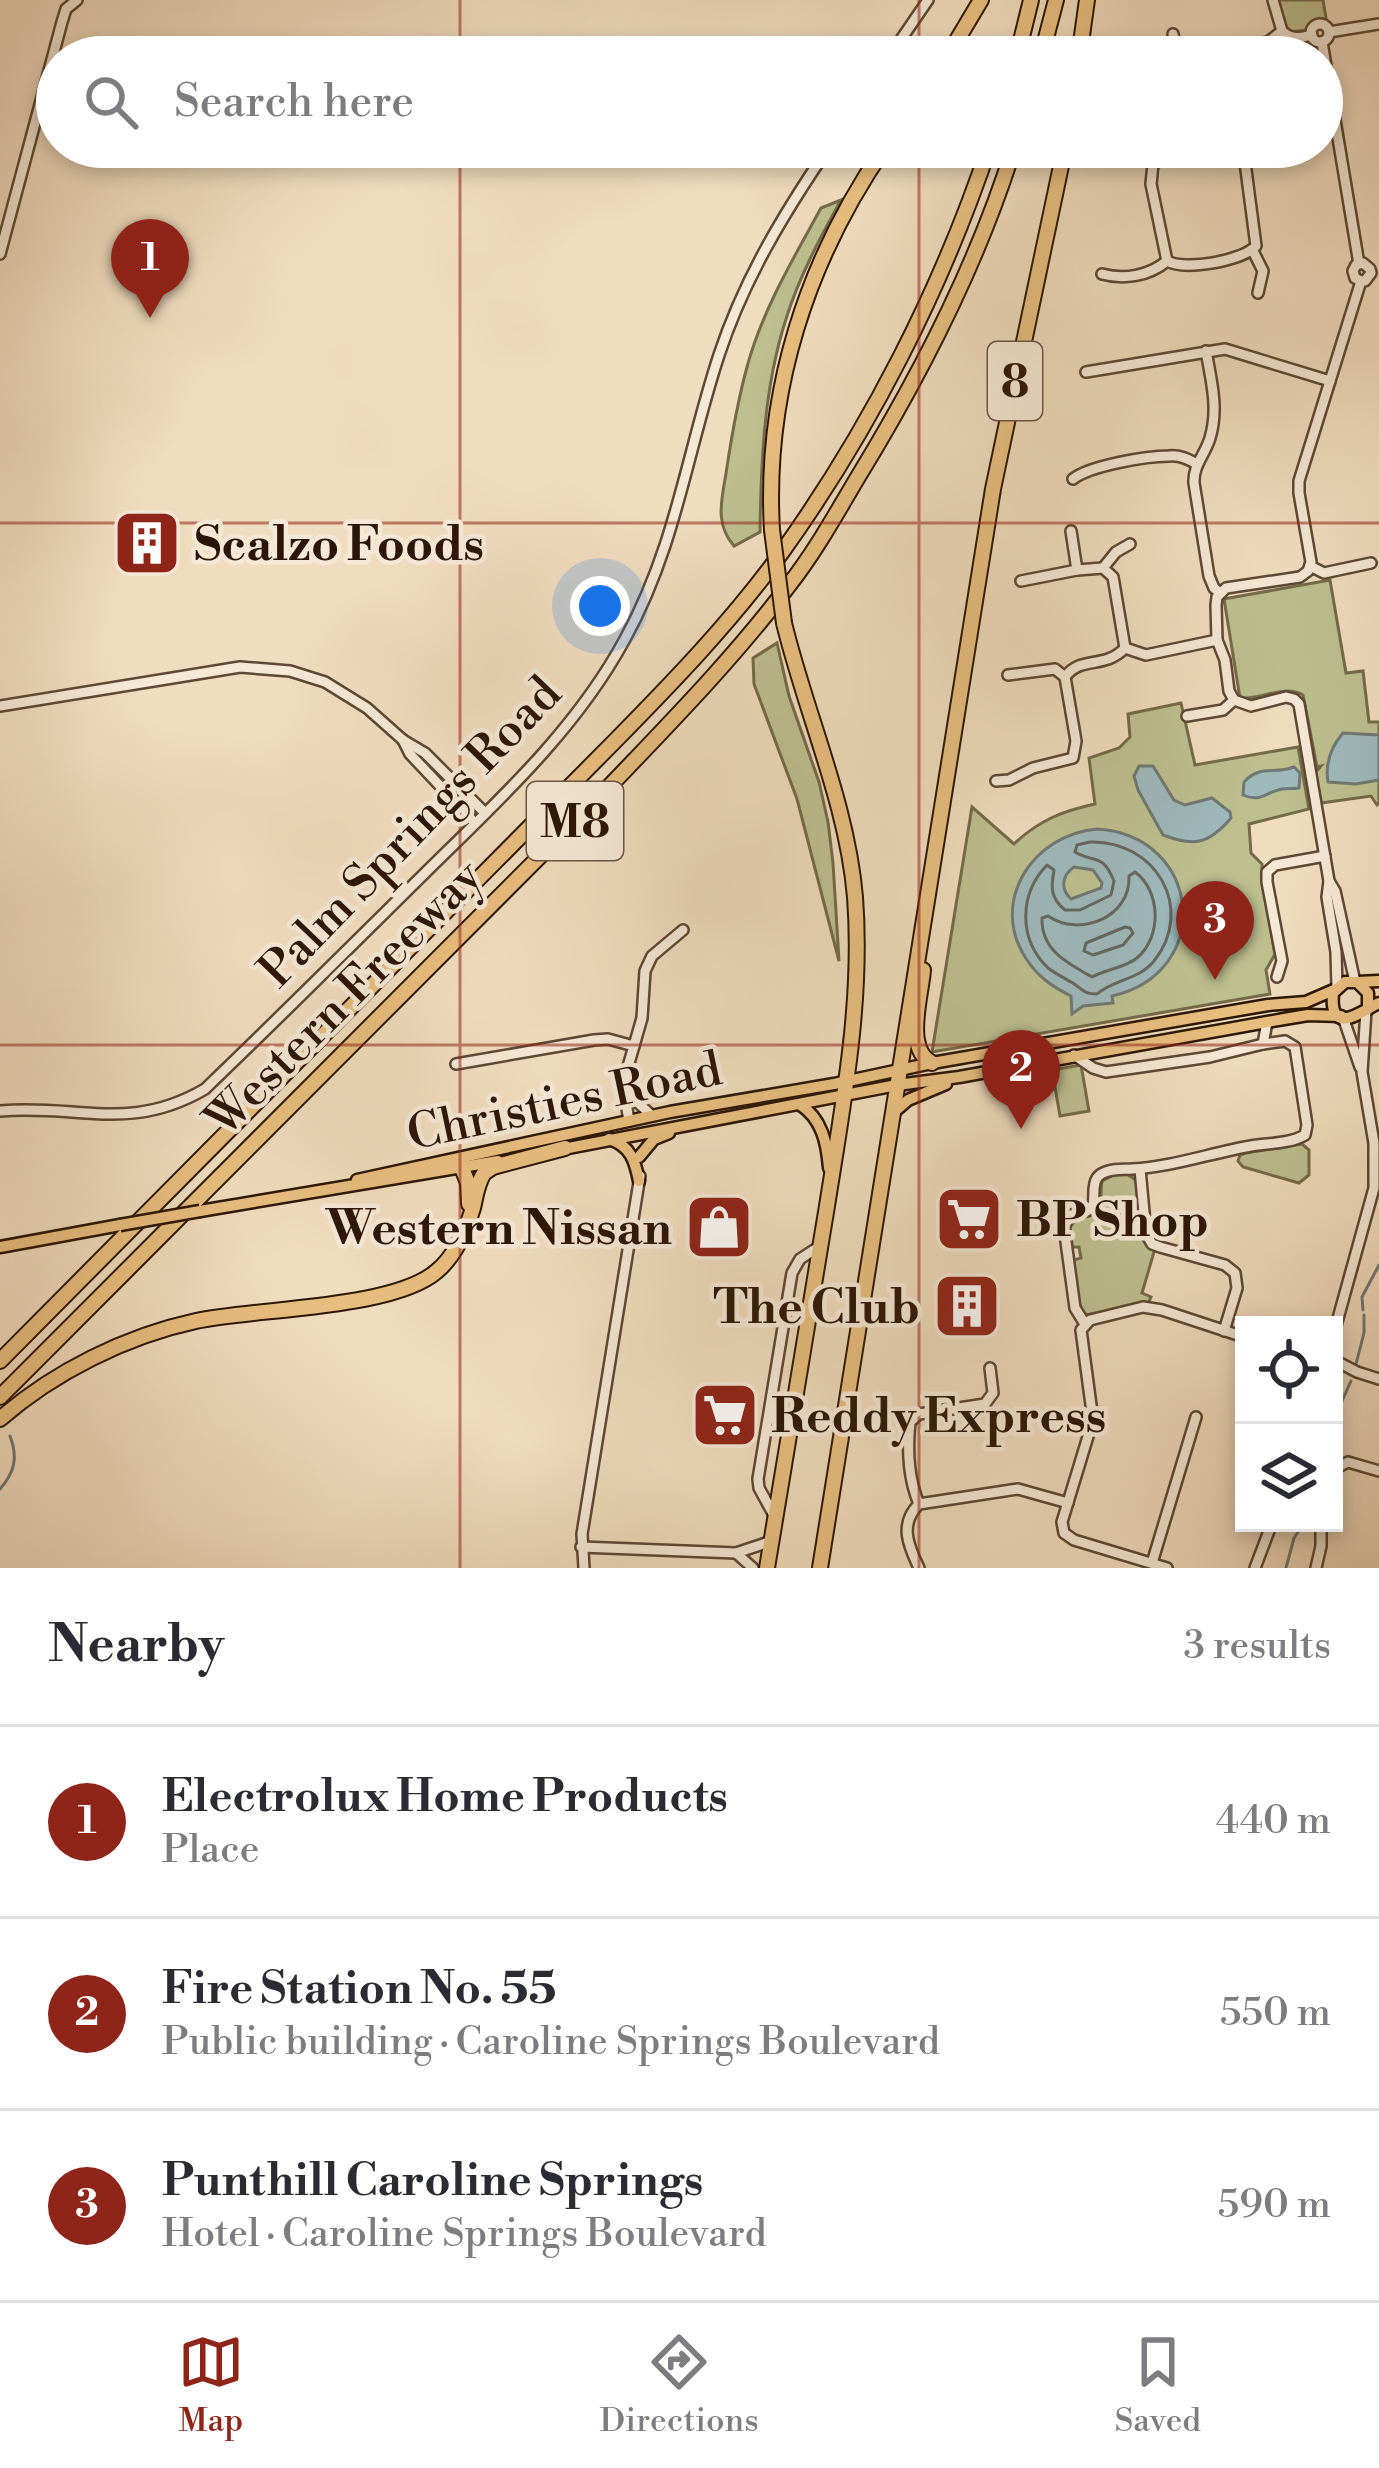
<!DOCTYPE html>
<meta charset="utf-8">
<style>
:root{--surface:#fff;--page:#f7f7f7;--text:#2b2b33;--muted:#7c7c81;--line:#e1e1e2;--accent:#8f2418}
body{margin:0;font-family:"Libre Bodoni",serif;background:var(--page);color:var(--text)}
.controls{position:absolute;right:36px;bottom:36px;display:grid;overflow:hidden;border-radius:0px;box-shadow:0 6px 18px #0003}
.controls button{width:108px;height:108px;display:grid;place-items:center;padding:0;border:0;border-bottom:3px solid var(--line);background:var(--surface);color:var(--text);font:60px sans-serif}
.you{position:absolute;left:600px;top:606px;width:42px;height:42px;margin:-30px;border:9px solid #fff;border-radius:50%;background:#1a73e8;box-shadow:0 0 0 18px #1a73e833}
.badge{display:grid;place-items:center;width:78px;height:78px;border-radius:50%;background:var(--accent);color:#fff;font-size:39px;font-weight:700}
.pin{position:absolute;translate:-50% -99px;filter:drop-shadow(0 3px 6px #0008)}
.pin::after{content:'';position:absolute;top:63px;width:42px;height:36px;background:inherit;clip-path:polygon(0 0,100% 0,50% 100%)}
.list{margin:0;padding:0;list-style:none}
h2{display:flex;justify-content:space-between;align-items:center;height:156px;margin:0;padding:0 48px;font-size:51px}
h2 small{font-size:39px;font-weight:400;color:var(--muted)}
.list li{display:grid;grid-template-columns:78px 1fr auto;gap:36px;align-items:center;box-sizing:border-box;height:192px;padding:0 48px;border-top:3px solid var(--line)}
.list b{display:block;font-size:45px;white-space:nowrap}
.list p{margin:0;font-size:39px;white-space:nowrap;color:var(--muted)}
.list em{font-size:39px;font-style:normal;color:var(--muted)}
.icon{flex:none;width:66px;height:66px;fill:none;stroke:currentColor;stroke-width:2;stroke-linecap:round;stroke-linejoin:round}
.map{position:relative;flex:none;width:1379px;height:1568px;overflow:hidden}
.search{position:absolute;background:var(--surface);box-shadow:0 6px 18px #0003;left:36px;right:36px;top:36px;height:132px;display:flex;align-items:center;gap:30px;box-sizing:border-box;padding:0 42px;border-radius:66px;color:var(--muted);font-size:45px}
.sheet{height:732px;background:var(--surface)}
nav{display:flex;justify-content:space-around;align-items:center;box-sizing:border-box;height:168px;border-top:3px solid var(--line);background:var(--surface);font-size:33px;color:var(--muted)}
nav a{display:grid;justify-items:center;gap:6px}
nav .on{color:var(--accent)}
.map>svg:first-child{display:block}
</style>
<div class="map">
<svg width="1379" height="1568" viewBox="0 0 1379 1568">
<rect width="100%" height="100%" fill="#f0dcbe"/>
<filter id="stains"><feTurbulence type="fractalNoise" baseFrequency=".00167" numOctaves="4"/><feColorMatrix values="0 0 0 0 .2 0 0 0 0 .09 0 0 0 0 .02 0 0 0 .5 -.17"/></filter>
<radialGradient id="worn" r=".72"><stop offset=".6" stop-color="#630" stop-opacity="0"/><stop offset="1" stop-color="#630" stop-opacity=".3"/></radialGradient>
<g fill="#bdbf8f" stroke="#746a4a" stroke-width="3">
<polygon points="1277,0 1323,0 1327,24 1318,22 1307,30 1290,32 1284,28"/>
<path d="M 841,200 C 820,238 799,277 786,319 C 764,387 761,461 760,532 L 734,546 C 713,522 723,496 727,467 C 732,434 738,400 747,367 C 762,311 793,259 821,208 Z"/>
<path d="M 1330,580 L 1346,673 L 1363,671 L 1369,722 L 1379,722 L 1379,803 L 1377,805 L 1371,796 L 1321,803 L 1315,773 L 1321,766 L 1317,767 L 1303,695 C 1283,684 1261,700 1240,698 L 1224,599 Z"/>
<polygon points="777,643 789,696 819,782 828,822 833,863 839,961 797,799 754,684 753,658"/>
<path d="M 1181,703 L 1195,765 L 1298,747 L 1309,809 L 1249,824 L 1251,853 L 1262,864 L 1262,880 L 1275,954 L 1266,970 L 1270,994 L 932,1052 L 972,807 L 1014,844 C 1038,821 1062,811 1095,804 L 1089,758 L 1119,748 L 1130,737 L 1128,714 Z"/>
<polygon points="1081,1065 1089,1111 1060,1116 1052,1070"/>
<polygon points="1302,1144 1309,1150 1309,1175 1299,1183 1243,1167 1238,1161 1240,1155 1246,1153"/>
<path d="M 1127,1174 L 1137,1181 L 1154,1252 L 1142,1293 L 1151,1297 L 1148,1304 L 1086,1315 C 1073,1302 1075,1277 1074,1260 L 1081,1258 L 1079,1247 L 1072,1247 L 1070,1226 C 1080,1214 1098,1217 1101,1198 C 1101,1192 1101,1187 1102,1181 L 1114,1175 Z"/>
</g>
<g fill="#9eb9bc" stroke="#707873" stroke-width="3" fill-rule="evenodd">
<path d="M 1343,733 L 1379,735 L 1379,780 L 1356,784 L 1328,782 C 1325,763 1330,748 1343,733 Z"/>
<path d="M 1139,766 L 1153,766 L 1174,800 L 1185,805 L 1212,798 L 1230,812 L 1231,818 C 1209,844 1194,847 1163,835 L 1138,790 L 1134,776 Z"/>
<path d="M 1294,767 L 1300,773 L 1299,788 C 1293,789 1288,788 1282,789 C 1265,792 1261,803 1243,795 L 1244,782 C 1261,764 1273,775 1294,767 Z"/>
<path d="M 1098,829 C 1201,836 1216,972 1112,996 L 1113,1003 L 1083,1006 L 1072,1014 L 1071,996 C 1053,987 1038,977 1027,960 C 988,903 1032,834 1098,829 ZM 1074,867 L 1093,870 L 1102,883 L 1101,888 L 1071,899 C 1060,889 1062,875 1074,867 Z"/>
</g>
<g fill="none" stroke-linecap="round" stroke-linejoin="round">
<g stroke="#646860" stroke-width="3">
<path d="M 1090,842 C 1155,840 1196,908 1154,961 C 1139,980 1114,979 1097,994 C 1084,994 1083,990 1073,983 C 1064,978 1056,974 1048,968 C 1018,939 1019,894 1047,865 L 1054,870 C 1051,887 1050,898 1065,910 L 1080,910 L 1111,895 L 1114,881 C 1102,852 1095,864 1075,852 L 1077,845 Z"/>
<path d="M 1135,872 C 1161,891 1162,937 1137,958 C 1125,968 1106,969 1092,977 C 1067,963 1041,950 1042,918 L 1048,916 C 1080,938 1131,917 1129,876 Z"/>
<polygon points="1125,927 1130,928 1133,933 1123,945 1093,955 1084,951 1086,943"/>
</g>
<g stroke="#707873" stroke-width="3">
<polyline points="1363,1310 1362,1297 1379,1265"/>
<polyline points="1356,1364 1364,1333 1364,1315"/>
<polyline points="1334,1419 1351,1381"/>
<path d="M 0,1489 C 15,1472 18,1457 10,1436"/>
<polyline points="1286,1568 1294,1538 1304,1523"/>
</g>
<defs>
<g id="minor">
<polyline points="1273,0 1282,31"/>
<circle cx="1320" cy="33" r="9"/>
<polyline points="1329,32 1379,24"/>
<polyline points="1173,34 1177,57"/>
<polyline points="1322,42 1359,264"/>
<polyline points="889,57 928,0"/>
<path d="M 1188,57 L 1268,42 L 1282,31 C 1291,40 1300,38 1312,35"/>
<polyline points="1253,251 1263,271 1258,293"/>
<polyline points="0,254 62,22 66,9 77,0"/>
<path d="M 1167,261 C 1185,271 1242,261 1256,246 L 1243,147"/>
<polyline points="1167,261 1151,184 1153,164 1164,159 1226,147"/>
<path d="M 1102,274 C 1124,280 1149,276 1167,261"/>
<path d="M 1206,351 C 1211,380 1219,408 1210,438 C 1205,455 1193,465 1194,483 L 1209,576 L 1214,588 L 1220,593"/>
<polyline points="1086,372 1225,349 1330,381"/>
<path d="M 1073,479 C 1089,466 1146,456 1169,456 C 1180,455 1188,459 1197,464"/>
<polyline points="1071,531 1077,570"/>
<polyline points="1310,566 1324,573 1371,563"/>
<polyline points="1103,568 1116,552 1130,544"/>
<polyline points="1021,581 1077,570 1103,568 1113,577 1125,648"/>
<polyline points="1008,675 1055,669 1065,677"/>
<polyline points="0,706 240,667 290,671 325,682 367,708 403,740 425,753 485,813"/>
<polyline points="1187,716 1223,710 1234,700"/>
<polyline points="403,740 410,754 475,823"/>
<path d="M 996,781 L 1009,780 L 1033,768 L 1073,758 L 1076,741 L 1065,677 C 1081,655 1104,670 1125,648 L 1146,655 L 1217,640"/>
<polyline points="1329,881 1327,897 1336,952 1337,987"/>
<polyline points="1277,977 1282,961 1267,882 1267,872 1275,865 1325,856"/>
<polyline points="1355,982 1335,891 1329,881 1299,704 1294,699 1286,697 1251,706 1234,700 1229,691 1225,660 1217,640 1216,605 1217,597 1226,588 1300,577 1308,571 1311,562 1299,493 1299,481 1361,281 1365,281 1371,273 1370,269 1363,263 1356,265 1353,271 1355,278 1361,281"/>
<polyline points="1343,1017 1360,1067"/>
<polyline points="1074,1055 1093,1068 1106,1072 1210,1057 1263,1044 1267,1022"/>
<polyline points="456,1064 594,1040 608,1039 634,1046"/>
<polyline points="626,1081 633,1098 651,1115"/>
<path d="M 0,1111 C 78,1104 130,1133 205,1089 C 279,1018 352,945 425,873 C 498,801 576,730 625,639 C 676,546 687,452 719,355 C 744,279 784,213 829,147"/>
<polyline points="629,1121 623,1084 642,1018 645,971 652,956 683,930"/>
<polyline points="1140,1169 1146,1234 1152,1244 1160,1247 1225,1265 1235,1273 1237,1288 1224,1331"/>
<path d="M 1085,1324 L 1075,1308 L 1064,1227 L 1071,1215 L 1087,1211 L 1093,1205 C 1095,1197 1092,1185 1097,1178 C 1104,1168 1121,1170 1132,1169 C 1172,1167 1211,1153 1251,1146 C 1269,1143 1289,1144 1305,1135 L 1307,1125 L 1295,1047 L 1285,1041 L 1263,1044"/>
<polyline points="1334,1333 1374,1188 1374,1143 1362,1072 1366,1011"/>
<polyline points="1334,1360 1357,1372 1379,1379"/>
<polyline points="1334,1477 1338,1467 1348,1462 1379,1471"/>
<path d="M 919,1504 C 908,1478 907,1450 910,1422 L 919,1414 L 985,1404 L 993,1393 L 990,1368"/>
<polyline points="776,1519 759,1488 758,1479 792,1273 800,1259 820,1246"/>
<polyline points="581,1547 736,1553 772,1541"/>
<polyline points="736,1553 753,1568"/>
<polyline points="1152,1563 1196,1417"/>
<polyline points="584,1568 582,1534 640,1176"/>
<path d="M 919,1568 C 908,1545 899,1524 919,1504 L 1018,1489 L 1068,1503"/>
<polyline points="1167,1568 1074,1540 1064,1533 1062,1522 1093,1420 1081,1330 1090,1320 1143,1307 1162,1310 1244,1337"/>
<polyline points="1255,1568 1272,1523"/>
<polyline points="1316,1568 1321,1546 1321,1523"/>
</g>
<g id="major">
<polyline points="1357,982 1379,981"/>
<path d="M 1368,1008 L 1368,993 L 1357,982 L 1345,982 L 1333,993 C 1329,1039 1363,1010 1379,1003"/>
<path d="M 799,1104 C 822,1118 827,1143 829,1168"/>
<polyline points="894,1112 908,1100 946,1084"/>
<path d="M 609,1139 C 631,1146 635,1161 639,1181"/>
<polyline points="558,1150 897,1085 959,1077 1284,1019 1308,1015 1341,1016"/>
<polyline points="639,1157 654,1139 669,1133"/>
<polyline points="357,1180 670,1112 834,1084 932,1063 1268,1005 1306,1002 1336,989"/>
<polyline points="200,1211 498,1161"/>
<polyline points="0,1247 120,1225"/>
</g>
<g id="highway">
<polyline points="947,57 981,0"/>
<polyline points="1017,57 1031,0"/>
<polyline points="1041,57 1056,0"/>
<polyline points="1079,57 1087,0"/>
<path d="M 772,530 C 764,392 807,260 885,147"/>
<path d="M 923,970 C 921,997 904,1049 932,1063"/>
<polyline points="462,1168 468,1183 469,1204"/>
<path d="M 0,1361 L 613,743 C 673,682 732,621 782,552 C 870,429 941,290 989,147"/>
<path d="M 0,1397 L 606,790 C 669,724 734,658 789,585 C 815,552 836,514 858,477 C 921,374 978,263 1014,147"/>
<path d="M 0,1419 C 54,1372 126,1336 196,1321 C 257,1308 394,1309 437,1271 C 456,1255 466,1231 473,1208 C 476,1195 477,1184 484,1173 L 493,1167 L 565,1148"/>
<path d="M 767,1568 C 787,1447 807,1327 827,1206 C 843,1104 863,1001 855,897 C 847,803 806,714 784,623"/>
<polyline points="820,1568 993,489 1065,147"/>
</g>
</defs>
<use href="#minor" stroke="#5c4833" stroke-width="14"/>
<use href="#major" stroke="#2b1605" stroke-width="15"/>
<use href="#highway" stroke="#2b1605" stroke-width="18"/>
<use href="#minor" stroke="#f5e8d5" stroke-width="9"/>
<use href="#major" stroke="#e8be7f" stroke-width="10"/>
<use href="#highway" stroke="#e8be7f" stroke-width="14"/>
<defs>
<polyline id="major-bridge" points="120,1225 200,1211"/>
<polyline id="highway-bridge" points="772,530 784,623"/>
</defs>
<use href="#major-bridge" stroke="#2b1605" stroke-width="15" stroke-linecap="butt"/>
<use href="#highway-bridge" stroke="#2b1605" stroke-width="18" stroke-linecap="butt"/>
<use href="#major-bridge" stroke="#e8be7f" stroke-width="10"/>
<use href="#highway-bridge" stroke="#e8be7f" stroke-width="14"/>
</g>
<path fill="none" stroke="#8f2418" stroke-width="3" stroke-opacity="0.55" d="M 460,0 L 460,57M 919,0 L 919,57M 460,147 L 460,1568M 919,147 L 919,1568M 0,523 L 1379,523M 0,1045 L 1379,1045"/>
<defs>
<symbol id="building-square" viewBox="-11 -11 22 22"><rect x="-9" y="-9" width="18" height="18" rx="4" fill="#8f2418" stroke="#f5e8d5"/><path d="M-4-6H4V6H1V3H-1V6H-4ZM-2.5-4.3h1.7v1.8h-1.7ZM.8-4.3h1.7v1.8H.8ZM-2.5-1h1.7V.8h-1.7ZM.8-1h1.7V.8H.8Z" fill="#fff"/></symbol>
<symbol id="supermarket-square" viewBox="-11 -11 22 22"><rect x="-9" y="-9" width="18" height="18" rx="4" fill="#8f2418" stroke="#f5e8d5"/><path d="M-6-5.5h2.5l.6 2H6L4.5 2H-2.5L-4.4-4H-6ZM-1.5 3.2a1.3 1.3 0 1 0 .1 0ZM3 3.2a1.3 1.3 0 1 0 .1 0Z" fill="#fff"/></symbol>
<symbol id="shop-square" viewBox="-11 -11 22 22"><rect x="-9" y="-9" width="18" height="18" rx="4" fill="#8f2418" stroke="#f5e8d5"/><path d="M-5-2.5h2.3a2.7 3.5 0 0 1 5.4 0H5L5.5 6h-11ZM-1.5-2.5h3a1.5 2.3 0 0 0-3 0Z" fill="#fff"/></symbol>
</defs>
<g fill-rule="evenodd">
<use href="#building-square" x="109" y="505" width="76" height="76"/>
<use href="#supermarket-square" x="931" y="1181" width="76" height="76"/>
<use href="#shop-square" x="681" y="1189" width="76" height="76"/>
<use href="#building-square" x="929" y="1268" width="76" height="76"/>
<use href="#supermarket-square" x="687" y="1377" width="76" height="76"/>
</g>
<g text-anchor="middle" stroke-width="9" stroke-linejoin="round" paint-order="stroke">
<g fill="#f5e8d5" stroke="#685543" stroke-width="3">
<rect x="988" y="342" width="54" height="78" rx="9"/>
<rect x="527" y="782" width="96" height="78" rx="9"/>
</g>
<g font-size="45" font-weight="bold" fill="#2b1605">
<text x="1015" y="397">8</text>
<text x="575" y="837">M8</text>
</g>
<g font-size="48" font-weight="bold" fill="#2b1605" stroke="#f5e8d5" text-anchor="start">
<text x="194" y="560">Scalzo Foods</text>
<text x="1016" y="1236">BP Shop</text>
<text x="672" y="1244" text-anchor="end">Western Nissan</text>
<text x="920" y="1323" text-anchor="end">The Club</text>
<text x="771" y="1432">Reddy Express</text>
</g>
<g font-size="48" fill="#2b1605" stroke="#f5e8d5">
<text transform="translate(409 831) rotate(-46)" y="17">Palm Springs Road</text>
<text transform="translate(343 997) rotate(-45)" y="17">Western Freeway</text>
<text transform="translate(564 1100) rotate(-12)" y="17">Christies Road</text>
</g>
</g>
<rect width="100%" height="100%" filter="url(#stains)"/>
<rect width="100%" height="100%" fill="url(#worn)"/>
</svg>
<div class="controls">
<button><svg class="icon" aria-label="locate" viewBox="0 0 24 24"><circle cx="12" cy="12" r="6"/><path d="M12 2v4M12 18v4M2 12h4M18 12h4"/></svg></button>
<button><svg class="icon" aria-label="layers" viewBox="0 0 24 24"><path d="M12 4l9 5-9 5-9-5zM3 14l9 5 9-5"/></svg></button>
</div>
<div class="you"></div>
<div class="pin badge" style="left:150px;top:318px">1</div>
<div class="pin badge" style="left:1021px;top:1129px">2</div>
<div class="pin badge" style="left:1215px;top:980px">3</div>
<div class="search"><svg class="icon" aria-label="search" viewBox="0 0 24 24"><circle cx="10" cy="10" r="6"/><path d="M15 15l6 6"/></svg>Search here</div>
</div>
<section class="sheet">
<h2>Nearby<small>3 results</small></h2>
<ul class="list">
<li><span class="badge">1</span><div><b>Electrolux Home Products</b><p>Place</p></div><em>440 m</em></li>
<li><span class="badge">2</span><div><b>Fire Station No. 55</b><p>Public building · Caroline Springs Boulevard</p></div><em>550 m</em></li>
<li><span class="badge">3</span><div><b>Punthill Caroline Springs</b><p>Hotel · Caroline Springs Boulevard</p></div><em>590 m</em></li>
</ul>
</section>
<nav>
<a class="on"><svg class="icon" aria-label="map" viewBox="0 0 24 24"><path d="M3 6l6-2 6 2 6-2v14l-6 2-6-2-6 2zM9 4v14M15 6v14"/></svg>Map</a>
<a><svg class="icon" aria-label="directions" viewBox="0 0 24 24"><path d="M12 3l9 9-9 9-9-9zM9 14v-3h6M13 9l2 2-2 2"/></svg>Directions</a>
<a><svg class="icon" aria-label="saved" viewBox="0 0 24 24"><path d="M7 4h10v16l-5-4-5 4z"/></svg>Saved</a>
</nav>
